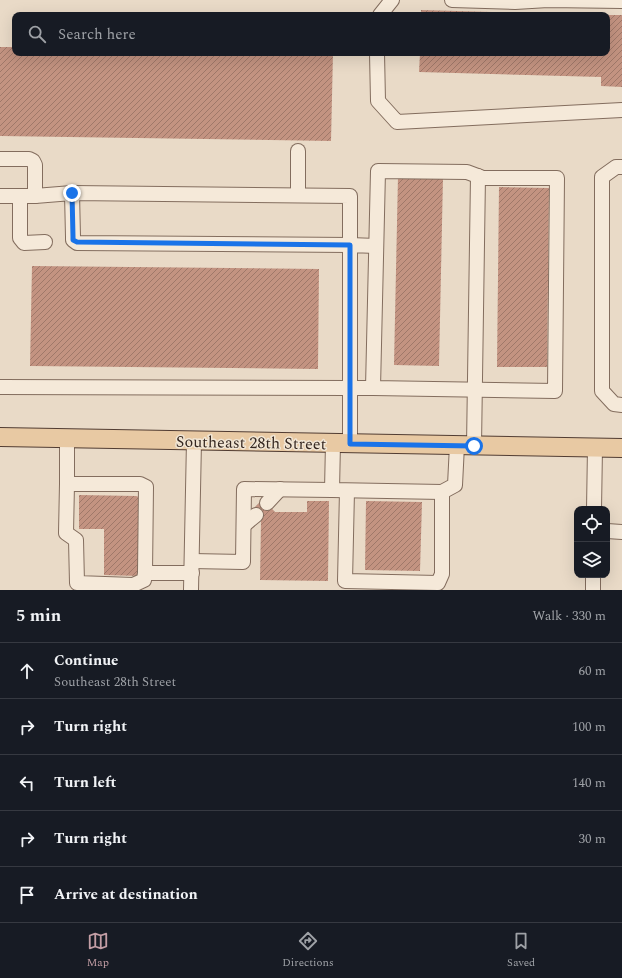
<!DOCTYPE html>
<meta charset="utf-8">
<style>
:root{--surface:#171b24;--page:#242831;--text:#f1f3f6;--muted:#9ea1a6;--line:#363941;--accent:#c39ea5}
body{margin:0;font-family:Spectral,serif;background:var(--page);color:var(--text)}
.controls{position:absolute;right:12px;bottom:12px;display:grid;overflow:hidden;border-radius:8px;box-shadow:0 4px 16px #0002}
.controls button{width:36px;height:36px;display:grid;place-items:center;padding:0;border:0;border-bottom:1px solid var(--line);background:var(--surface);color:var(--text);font:20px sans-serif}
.stop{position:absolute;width:12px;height:12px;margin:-9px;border:3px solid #1a73e8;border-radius:50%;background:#fff}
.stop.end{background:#1a73e8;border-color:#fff;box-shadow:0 1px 4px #0008}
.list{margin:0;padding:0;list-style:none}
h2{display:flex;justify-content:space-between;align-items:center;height:52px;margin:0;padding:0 16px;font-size:17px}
h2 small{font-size:13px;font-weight:400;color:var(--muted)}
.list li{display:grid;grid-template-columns:26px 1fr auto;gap:12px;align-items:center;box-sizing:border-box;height:56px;padding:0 16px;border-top:1px solid var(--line)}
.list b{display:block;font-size:15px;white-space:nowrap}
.list p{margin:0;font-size:13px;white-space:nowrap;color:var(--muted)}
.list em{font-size:13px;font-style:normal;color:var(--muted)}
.icon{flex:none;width:22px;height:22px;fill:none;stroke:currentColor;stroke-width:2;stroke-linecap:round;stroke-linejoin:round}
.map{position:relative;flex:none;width:622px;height:590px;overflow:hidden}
.search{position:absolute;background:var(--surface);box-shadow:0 4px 16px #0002;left:12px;right:12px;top:12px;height:44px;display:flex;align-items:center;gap:10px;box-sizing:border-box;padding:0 14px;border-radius:8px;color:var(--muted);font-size:15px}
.sheet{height:332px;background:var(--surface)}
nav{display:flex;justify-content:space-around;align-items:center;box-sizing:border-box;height:56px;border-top:1px solid var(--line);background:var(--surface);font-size:11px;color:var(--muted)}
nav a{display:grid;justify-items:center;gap:2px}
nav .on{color:var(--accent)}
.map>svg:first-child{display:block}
</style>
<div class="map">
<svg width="622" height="590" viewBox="0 0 622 590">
<defs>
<pattern id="building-hatch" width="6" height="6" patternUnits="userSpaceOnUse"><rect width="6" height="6" fill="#c39381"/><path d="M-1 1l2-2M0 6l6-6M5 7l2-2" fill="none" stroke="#9f7869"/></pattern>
</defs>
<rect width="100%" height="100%" fill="#e9dac7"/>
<g fill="url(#building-hatch)">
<polygon points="421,10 559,14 559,15 421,15"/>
<polygon points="607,15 622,15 622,87 601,86 601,77 419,72 420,53 607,53"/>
<polygon points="0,47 15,47 15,53 333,53 331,141 0,136"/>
<polygon points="398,176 443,177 439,366 394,365"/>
<polygon points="499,187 549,188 547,367 497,367"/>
<polygon points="32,266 319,269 318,369 30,366"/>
<polygon points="79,495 136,496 139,497 138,576 104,575 104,529 79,529"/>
<polygon points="263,499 275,512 307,512 307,501 329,501 328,581 260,580 261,520 252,510"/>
<polygon points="366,501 422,502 420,571 365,570"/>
</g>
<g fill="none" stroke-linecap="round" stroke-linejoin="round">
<defs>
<g id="minor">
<polyline points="452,0 515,2 548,0 622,1"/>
<polyline points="380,15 392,0"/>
<polyline points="377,53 378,101 397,122 622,110"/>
<polyline points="298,151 298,195"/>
<polyline points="0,159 29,159 33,161 35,165 35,196 0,196"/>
<polyline points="622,167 616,167 602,177 602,391 614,404 622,405"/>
<polyline points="20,196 20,238 24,243 45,242"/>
<polyline points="35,196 72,193 350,196 350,245 77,243 73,240 73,237 72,193"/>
<polyline points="0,387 350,388 373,388 555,391 557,178 483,178 467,172 378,171 373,388"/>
<polyline points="67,438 67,484 140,484 146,487 145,573 192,573"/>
<polyline points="333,443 332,490 442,492 455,485 457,445"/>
<polyline points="350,443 350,245 376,246"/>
<polyline points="474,446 478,176"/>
<polyline points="67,484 66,533 76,540 77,583 133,585 144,580 145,573"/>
<polyline points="347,491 345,581 438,583 442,574 442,492"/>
<polyline points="267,503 280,489"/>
<polyline points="594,509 595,448"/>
<polyline points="244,525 256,515"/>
<polyline points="607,531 622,532"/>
<polyline points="192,561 243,562 244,489 332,490"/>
<polyline points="191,590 194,441"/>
<polyline points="593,590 593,575"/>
</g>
<polyline id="major" points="0,437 622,448"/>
</defs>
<use href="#minor" stroke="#836d5e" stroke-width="16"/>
<use href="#major" stroke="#513c32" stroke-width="20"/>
<use href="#minor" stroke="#f5e9d9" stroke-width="14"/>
<use href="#major" stroke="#e8c9a3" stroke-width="18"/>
</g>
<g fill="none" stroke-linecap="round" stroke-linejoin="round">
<polyline stroke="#1a73e8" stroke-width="5" points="72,193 73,237 73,240 77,242 350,245 350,444 474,446"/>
</g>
<g text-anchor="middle" stroke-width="3" stroke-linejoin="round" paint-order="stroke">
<g font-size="16" fill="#352720" stroke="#f1e6d5">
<text transform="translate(251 442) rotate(1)" y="6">Southeast 28th Street</text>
</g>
</g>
</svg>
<div class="controls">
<button><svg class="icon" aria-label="locate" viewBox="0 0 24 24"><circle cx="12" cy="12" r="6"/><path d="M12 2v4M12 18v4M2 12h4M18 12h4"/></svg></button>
<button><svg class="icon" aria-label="layers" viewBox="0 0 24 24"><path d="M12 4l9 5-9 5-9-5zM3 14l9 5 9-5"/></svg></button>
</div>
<div class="stop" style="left:474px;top:446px"></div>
<div class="stop end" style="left:72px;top:193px"></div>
<div class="search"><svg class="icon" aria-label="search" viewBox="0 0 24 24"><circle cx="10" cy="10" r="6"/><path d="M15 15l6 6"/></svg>Search here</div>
</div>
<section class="sheet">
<h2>5 min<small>Walk · 330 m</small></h2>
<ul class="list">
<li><svg class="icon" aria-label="ahead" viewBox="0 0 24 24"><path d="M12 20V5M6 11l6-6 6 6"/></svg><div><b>Continue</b><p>Southeast 28th Street</p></div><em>60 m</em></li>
<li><svg class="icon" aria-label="right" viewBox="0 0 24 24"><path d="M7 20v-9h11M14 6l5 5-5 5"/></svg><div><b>Turn right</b></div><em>100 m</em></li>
<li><svg class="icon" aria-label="left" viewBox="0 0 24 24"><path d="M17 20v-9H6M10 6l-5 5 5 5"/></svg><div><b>Turn left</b></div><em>140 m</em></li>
<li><svg class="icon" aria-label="right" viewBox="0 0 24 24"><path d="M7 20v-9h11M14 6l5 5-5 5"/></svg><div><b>Turn right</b></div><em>30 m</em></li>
<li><svg class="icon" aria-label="arrive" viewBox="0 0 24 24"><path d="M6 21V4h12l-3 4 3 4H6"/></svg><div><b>Arrive at destination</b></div></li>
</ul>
</section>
<nav>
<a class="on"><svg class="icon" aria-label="map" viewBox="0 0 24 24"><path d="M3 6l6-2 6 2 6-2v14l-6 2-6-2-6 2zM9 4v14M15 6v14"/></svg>Map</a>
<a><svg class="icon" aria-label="directions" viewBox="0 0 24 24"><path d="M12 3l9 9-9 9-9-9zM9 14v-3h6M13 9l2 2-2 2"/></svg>Directions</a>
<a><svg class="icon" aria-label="saved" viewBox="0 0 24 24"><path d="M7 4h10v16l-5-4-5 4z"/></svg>Saved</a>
</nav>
